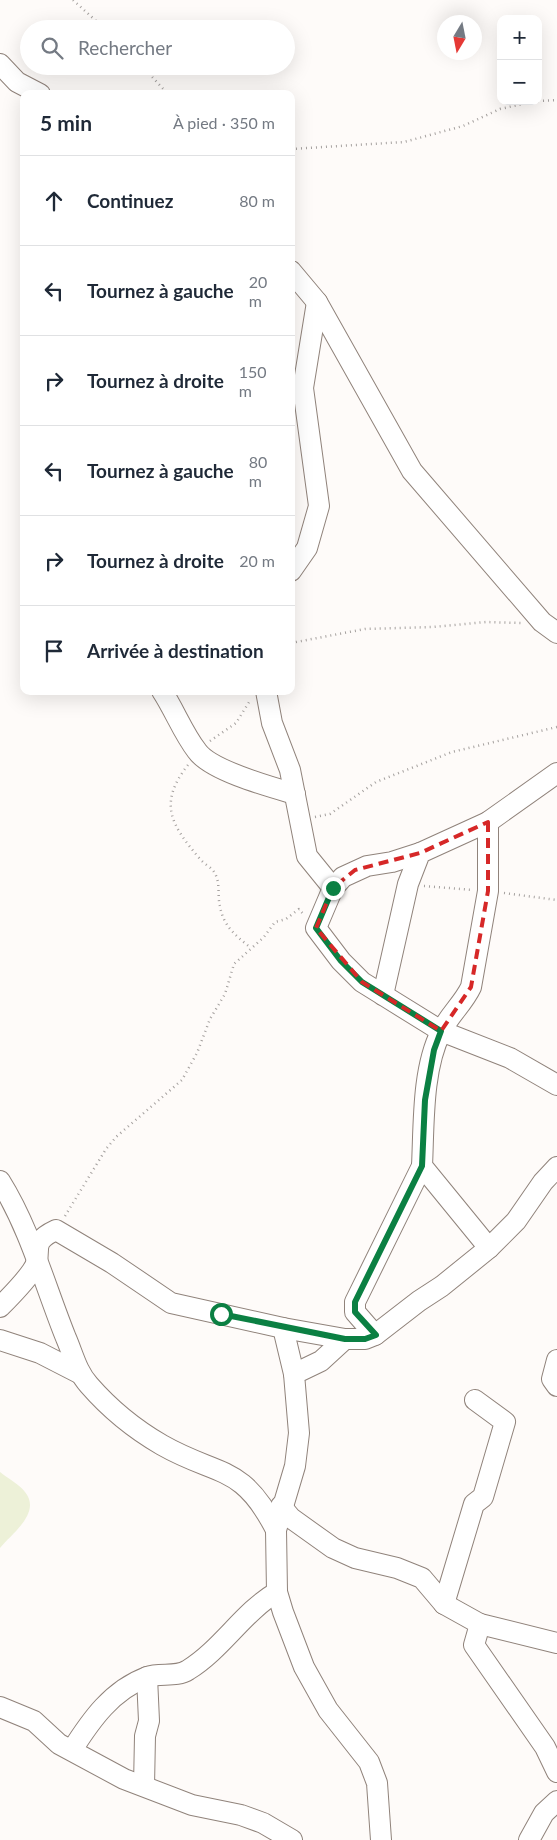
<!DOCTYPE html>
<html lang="fr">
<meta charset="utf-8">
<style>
:root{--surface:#fff;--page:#f2f2f3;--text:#1f2937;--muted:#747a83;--line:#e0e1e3}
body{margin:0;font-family:Lato,sans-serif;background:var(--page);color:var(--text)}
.controls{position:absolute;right:15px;top:15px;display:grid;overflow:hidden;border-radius:10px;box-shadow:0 5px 20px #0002}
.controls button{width:45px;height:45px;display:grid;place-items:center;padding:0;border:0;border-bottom:1px solid var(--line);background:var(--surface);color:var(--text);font:25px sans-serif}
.compass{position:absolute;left:437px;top:15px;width:45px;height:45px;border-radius:50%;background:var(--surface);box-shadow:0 5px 20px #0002;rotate:190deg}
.stop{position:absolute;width:15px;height:15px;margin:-11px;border:4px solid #0b8043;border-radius:50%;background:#fff}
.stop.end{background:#0b8043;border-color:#fff;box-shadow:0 1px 5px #0008}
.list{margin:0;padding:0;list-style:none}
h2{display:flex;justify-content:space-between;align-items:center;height:65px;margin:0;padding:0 20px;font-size:21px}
h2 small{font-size:16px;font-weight:400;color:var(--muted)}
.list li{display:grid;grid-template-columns:32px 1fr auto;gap:15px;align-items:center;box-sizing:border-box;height:90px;padding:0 20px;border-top:1px solid var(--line)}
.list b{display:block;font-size:19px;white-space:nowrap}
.list em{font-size:16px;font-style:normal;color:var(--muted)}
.icon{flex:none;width:28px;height:28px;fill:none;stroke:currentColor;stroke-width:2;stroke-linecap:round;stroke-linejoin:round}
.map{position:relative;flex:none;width:557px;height:1840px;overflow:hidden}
.search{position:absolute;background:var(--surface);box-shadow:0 5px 20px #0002;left:20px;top:20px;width:275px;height:55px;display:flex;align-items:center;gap:12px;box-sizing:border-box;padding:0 18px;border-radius:28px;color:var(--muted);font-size:19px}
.panel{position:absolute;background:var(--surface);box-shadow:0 5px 20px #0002;left:20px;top:90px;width:275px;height:605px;border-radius:10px}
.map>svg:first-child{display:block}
</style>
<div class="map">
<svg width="557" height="1840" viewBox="0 0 557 1840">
<rect width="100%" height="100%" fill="#fefbf9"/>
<path fill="#edf1d8" d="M 0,1472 C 7,1478 19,1484 25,1492 C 42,1513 11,1534 0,1548 Z"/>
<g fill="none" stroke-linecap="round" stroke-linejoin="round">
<defs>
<g id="minor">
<polyline points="0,64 17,82 40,94"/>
<polyline points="291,271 317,302 412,471 542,622 557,633"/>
<polyline points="291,571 307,548 319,506 303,388 317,302"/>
<path d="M 162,691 C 175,711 183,733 197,751 C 211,771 271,787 295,794"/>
<polyline points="266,691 272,723 290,770 307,856 333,888"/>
<path d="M 488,822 L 488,891 L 471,987 C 463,1004 449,1015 441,1032 C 422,1069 424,1125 422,1166 L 489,1248"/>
<polyline points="420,853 392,862 367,866 343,877 333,888 316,928 341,961 362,982 383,995 441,1031 510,1058 557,1085"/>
<polyline points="383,995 408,884 420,853 488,822 557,773"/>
<path d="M 0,1181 C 30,1229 45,1286 66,1338 C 73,1354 77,1372 89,1385 C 109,1408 136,1430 162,1445 C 218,1477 242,1463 276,1530"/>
<path d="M 0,1307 C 11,1296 23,1284 32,1271 C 46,1251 26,1244 56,1230 L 112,1263 L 171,1303 L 283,1328 L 294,1374"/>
<polyline points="283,1328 345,1339"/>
<polyline points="375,1335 355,1312 355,1302 422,1166"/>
<polyline points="0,1340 40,1353 79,1373"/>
<polyline points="557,1360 552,1379 557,1386"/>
<polyline points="281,1506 291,1518 333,1548 355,1558 397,1568 422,1578 444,1604 480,1624 474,1645 545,1747 557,1772"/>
<polyline points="444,1604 474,1504 483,1497 505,1422 475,1400"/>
<polyline points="480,1624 557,1643"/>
<polyline points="0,1707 34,1721 59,1744 124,1779 192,1805 241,1815 263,1823 292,1840"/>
<path d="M 72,1750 C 91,1720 112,1690 147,1677 C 160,1672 176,1678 188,1670 C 222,1649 243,1612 277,1592"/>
<polyline points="144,1786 145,1736 149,1721 147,1677"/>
<polyline points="381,1840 377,1783 369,1762 328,1710 304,1667 283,1612 277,1592 276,1530 295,1466 299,1433 294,1374 321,1361 345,1339 365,1339 375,1335 419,1301 442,1286 489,1248 516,1221 543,1182 557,1167"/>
<polyline points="529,1840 544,1813 557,1801"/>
</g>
</defs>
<use href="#minor" stroke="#90837b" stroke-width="22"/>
<g stroke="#a5a19f" stroke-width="2.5" stroke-dasharray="1 4" stroke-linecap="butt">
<polyline points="73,0 105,29"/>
<polyline points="142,66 168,94"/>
<polyline points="538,101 557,100"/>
<polyline points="291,149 404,142 463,126 500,109 536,101"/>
<polyline points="291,643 365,629 433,627 486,622 521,623"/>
<polyline points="210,741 236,723 251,699"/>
<path d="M 188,765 C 157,804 172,826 200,859 C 204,864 211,867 214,872 C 221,882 217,896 220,906 C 223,926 236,936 251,948"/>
<polyline points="315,817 330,814 376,782 452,752 557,727"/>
<polyline points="424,886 473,890"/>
<polyline points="504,893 557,900"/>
<polyline points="65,1216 106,1149 116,1137 182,1080 197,1053 210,1019 225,994 234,964 264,937 275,922 286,919 299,909 304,915"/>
</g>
<use href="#minor" stroke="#fff" stroke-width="20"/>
</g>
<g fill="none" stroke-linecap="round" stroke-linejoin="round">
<polyline stroke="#0b8043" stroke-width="6" points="221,1314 345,1339 365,1339 376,1335 355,1312 355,1302 422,1166 425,1100 434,1050 441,1031 362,982 341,961 316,928 333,888"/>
</g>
<path fill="none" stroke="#d62828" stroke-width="4" stroke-dasharray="10 6" stroke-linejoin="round" d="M 488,822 L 488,891 L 471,987 L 441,1031 L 362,982 L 316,928 L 333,888 L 355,870 L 420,853 Z"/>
</svg>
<div class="controls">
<button>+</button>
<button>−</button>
</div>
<svg class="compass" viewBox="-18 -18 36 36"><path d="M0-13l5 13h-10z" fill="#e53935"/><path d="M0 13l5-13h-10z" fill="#747a83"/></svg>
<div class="stop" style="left:221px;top:1314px"></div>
<div class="stop end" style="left:333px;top:888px"></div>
<div class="search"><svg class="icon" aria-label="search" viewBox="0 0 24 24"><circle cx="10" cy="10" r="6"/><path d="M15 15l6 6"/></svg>Rechercher</div>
<section class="panel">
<h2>5 min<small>À pied · 350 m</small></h2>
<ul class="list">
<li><svg class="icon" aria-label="ahead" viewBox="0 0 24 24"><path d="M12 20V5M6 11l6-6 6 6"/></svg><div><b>Continuez</b></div><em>80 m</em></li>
<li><svg class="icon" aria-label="left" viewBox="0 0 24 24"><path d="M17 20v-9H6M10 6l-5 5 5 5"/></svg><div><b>Tournez à gauche</b></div><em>20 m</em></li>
<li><svg class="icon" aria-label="right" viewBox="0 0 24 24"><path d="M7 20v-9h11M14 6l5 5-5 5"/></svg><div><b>Tournez à droite</b></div><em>150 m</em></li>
<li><svg class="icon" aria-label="left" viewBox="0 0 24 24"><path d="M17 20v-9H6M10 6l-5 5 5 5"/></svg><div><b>Tournez à gauche</b></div><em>80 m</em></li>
<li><svg class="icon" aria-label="right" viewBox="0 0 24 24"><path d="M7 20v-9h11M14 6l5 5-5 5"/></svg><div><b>Tournez à droite</b></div><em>20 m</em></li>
<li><svg class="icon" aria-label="arrive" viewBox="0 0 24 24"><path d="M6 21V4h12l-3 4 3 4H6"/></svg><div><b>Arrivée à destination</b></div></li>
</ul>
</section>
</div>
